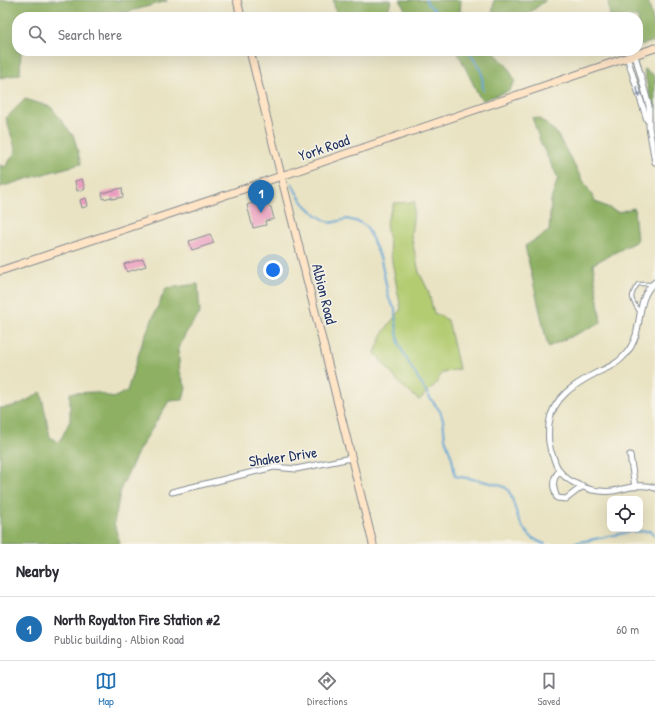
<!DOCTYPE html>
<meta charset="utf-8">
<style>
:root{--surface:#fff;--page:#f2f2f3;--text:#2b2b33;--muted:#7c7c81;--line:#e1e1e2;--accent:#1f6fb2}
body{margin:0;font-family:"Patrick Hand",sans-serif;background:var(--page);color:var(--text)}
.controls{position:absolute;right:12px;bottom:12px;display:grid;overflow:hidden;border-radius:8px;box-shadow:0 4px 16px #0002}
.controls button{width:36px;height:36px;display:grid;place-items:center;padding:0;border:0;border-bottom:1px solid var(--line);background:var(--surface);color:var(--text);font:20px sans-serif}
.you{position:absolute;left:273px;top:270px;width:14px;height:14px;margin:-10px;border:3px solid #fff;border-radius:50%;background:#1a73e8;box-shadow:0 0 0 6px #1a73e833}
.badge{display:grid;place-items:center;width:26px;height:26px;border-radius:50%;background:var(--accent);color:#fff;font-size:13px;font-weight:700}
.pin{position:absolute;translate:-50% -33px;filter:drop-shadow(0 1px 2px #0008)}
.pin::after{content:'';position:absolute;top:21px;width:14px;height:12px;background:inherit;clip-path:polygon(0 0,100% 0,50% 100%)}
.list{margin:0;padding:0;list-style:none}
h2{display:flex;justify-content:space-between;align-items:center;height:52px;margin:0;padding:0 16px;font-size:17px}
h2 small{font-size:13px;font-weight:400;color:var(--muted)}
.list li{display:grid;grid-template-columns:26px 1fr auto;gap:12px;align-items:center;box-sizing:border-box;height:64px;padding:0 16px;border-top:1px solid var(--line)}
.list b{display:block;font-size:15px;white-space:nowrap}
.list p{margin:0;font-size:13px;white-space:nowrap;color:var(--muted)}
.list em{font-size:13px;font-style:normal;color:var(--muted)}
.icon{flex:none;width:22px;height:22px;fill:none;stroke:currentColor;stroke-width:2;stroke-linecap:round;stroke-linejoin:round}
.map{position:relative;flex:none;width:655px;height:544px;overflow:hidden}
.search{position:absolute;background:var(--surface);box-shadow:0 4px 16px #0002;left:12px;right:12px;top:12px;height:44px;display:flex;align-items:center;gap:10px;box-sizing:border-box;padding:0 14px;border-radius:16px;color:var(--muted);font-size:15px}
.sheet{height:116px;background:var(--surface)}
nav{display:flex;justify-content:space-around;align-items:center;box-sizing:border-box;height:56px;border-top:1px solid var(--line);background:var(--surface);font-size:11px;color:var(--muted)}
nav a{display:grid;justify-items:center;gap:2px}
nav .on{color:var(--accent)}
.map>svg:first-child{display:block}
</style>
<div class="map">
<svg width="655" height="544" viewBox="0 0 655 544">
<rect width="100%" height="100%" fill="#f7f3e8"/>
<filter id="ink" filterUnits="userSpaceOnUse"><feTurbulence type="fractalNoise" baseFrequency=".025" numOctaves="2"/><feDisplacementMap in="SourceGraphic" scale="8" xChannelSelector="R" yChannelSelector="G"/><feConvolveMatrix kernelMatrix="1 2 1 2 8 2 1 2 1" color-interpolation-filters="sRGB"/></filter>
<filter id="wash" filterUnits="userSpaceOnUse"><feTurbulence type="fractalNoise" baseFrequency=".012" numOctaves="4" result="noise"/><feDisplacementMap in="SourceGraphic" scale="16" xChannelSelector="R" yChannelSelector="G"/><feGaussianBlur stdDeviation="0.9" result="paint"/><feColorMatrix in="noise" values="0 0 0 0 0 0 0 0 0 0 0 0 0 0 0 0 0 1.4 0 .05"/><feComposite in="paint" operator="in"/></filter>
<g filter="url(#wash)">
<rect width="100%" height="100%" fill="#e9e3c3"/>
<polygon fill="#b3cc72" stroke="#677e68" points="415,202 411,235 419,272 428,290 434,313 448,320 459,369 442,373 435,385 419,400 400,384 375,353 384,331 401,309 393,267 386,223 394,203"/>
<g fill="#8eb064" stroke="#547061">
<polygon points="0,0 167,0 167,1 110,17 17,17 17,51 21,51 20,74 0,78"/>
<polygon points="333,0 392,0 385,17 337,17"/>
<polygon points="400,0 461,0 460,14 462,17 409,17"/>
<polygon points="494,0 546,0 524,17 492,17"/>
<polygon points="608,0 648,0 655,30 655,41 638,46 638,17 610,17"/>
<polygon points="457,51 493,51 508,67 515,81 509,91 483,100 480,98"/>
<polygon points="644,69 655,76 655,121"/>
<polygon points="25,99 51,107 74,137 81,164 54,171 0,187 0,165 5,167 16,151 6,118"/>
<polygon points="532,117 540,119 556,132 578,172 596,202 618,212 634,208 637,241 593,264 601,323 548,347 525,246 549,231 551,200 558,178 541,144"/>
<path d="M 198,284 L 200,313 L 186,333 L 178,349 L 180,372 L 186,388 L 183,400 L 169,401 L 139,450 L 121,488 L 114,523 L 120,544 L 0,544 L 0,408 C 18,407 26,401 41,392 L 50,437 L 59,443 L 70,421 L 70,393 L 96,392 L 113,398 L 127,391 L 143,340 L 166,288 Z"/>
</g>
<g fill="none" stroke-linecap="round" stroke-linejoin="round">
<g stroke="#61a5d6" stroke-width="2">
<polyline points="426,0 428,4 443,17"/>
<polyline points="469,51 482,73 483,90"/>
<path d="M 292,183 C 299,201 313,215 331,223 L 347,219 L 359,222 L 367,227 L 381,260 L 389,299 L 395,309 L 396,323 L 399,344 L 408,362 L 430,398 L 440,411 L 443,420 L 445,438 L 452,458 L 455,476 C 465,478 499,483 506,488 C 511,492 513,502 515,508 C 519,524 528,539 545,544"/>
<polyline points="570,544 629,532 650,531 655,536"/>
</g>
</g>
<g id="blocks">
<g fill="#eb9cbe">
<polygon points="82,179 85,189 77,191 75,181"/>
<polygon points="122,188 123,197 112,199 112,197 103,199 102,193"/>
<polygon points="86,198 88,206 82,208 80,200"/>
<polygon points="266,198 269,207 271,207 274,219 265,221 266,225 253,228 247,205 252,203 252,202"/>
<polygon points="210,234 214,243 192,250 189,241"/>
<polygon points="143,259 146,266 127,272 124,264"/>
</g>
</g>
</g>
<g filter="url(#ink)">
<use href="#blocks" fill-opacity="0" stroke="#828990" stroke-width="1"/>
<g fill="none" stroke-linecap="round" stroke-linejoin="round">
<defs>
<path id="lane" d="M 639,311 C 631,299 629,297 638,284 L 652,284"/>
<g id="street">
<polyline points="635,55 649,106 649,127 655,162"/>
<polyline points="627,57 647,120"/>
<path d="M 655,282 C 639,295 641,317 636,335 C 634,341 629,351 624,356 C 616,365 607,368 596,373 C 575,384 552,398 549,424 C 548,437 548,447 554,459 C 555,463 557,467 559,470 C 565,480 581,487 592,490 C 598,491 607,492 613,491 C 626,489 642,482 655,488"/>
<polyline points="630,455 635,487"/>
<path d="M 559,471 C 551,481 553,487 557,498 L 566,499 L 583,486"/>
<polyline points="172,492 274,467 296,469 351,458"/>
</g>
<g id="secondary">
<polyline points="237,0 241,17"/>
<polyline points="250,51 373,544"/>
<polyline points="0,271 217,198 655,48"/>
</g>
</defs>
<use href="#lane" stroke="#828990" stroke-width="4.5"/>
<use href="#street" stroke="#828990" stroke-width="7"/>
<use href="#secondary" stroke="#828990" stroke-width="9"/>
<use href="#lane" stroke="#fff" stroke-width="2.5"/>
<use href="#street" stroke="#fff" stroke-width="5"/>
<use href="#secondary" stroke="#ffe4c6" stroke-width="7"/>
</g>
<defs><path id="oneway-solid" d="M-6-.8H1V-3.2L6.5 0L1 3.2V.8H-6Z"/></defs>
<use fill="#8d97ae" href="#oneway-solid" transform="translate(638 92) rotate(73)"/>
</g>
<g text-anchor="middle" stroke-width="3" stroke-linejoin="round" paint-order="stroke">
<g font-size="15" fill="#1b2f5e" stroke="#f7f3e8">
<text transform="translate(324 148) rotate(-19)" y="5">York Road</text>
<text transform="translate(324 294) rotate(76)" y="5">Albion Road</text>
<text transform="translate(283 457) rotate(-8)" y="5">Shaker Drive</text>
</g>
</g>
</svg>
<div class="controls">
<button><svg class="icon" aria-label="locate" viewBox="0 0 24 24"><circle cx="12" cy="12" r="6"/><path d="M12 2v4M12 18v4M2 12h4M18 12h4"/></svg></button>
</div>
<div class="you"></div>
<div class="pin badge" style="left:261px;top:213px">1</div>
<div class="search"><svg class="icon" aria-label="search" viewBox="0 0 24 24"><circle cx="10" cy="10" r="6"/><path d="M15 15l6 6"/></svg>Search here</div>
</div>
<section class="sheet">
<h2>Nearby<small></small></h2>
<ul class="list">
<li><span class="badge">1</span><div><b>North Royalton Fire Station #2</b><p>Public building · Albion Road</p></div><em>60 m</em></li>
</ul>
</section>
<nav>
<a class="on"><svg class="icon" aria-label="map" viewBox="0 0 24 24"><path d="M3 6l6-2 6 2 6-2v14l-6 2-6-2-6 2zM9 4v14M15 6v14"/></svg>Map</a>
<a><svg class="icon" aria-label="directions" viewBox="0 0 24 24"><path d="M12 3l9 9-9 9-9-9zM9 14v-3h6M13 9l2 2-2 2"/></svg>Directions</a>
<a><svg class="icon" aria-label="saved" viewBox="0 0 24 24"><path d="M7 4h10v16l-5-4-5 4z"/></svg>Saved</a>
</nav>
